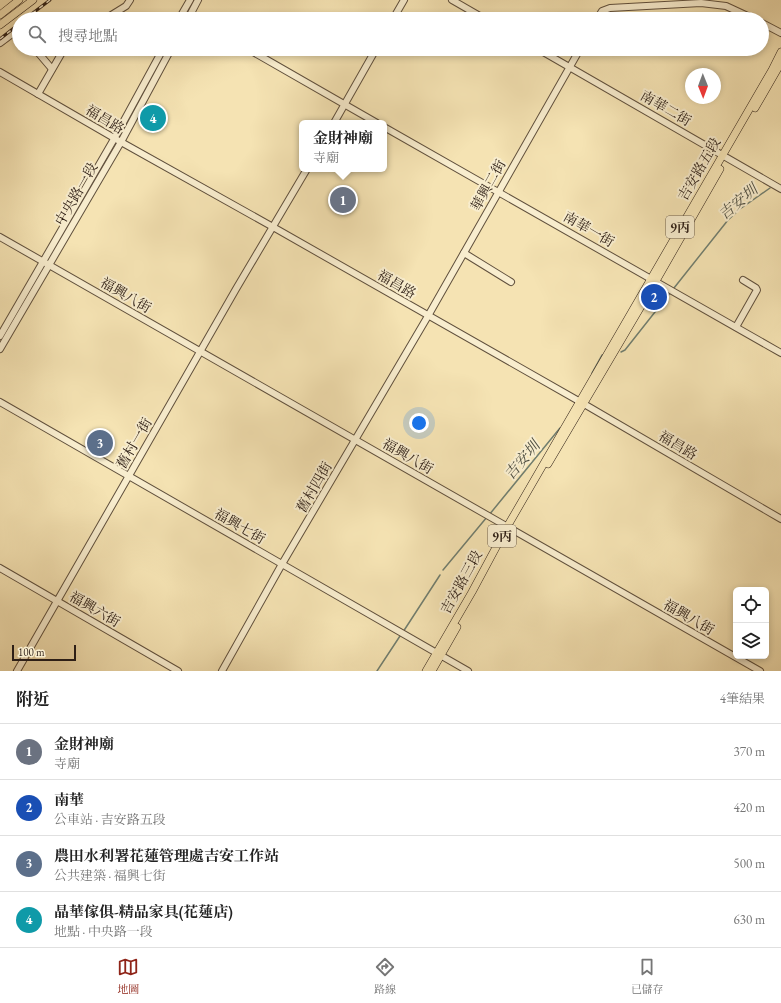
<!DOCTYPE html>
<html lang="zh-TW">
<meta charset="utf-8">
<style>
:root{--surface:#fff;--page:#f2f2f2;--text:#222;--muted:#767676;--line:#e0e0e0;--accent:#8f2418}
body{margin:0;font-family:"EB Garamond","Noto Serif TC",serif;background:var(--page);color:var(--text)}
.controls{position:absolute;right:12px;bottom:12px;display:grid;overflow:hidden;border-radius:6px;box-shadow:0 2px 6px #0003}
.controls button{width:36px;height:36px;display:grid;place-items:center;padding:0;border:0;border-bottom:1px solid var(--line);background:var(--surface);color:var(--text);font:20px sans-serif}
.compass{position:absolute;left:685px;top:68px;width:36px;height:36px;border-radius:50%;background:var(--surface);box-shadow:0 2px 6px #0003;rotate:179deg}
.scale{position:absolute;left:12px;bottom:10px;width:64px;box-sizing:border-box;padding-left:4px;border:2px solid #2e1f16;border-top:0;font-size:11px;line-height:14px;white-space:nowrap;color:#2e1f16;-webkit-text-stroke:3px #f8edce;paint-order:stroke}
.you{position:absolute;left:419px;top:423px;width:14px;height:14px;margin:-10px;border:3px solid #fff;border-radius:50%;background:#1a73e8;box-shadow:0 0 0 6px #1a73e833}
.badge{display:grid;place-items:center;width:26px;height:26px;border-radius:50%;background:var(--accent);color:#fff;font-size:13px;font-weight:700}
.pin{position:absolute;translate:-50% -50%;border:2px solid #fff;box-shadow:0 1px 4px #0006}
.popup{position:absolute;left:299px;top:120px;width:88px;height:52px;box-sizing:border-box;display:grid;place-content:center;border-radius:6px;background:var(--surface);filter:drop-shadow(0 1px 3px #0005);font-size:13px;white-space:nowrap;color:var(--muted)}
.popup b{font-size:15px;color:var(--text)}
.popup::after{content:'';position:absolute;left:50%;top:100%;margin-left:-8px;border:8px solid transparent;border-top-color:var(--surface)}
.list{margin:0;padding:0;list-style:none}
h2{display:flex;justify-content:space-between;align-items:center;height:52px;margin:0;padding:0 16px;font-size:17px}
h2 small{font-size:13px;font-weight:400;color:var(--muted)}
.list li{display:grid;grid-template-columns:26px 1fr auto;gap:12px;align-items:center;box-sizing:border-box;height:56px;padding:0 16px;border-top:1px solid var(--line)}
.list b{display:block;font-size:15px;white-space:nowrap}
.list p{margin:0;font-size:13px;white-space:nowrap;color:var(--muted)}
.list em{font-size:13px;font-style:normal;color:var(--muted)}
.icon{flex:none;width:22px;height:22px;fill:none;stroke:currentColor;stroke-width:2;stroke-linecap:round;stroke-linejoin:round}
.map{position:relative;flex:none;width:781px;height:671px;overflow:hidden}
.search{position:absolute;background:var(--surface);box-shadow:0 2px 6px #0003;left:12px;right:12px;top:12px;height:44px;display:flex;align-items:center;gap:10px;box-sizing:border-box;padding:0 14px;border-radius:22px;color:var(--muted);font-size:15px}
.sheet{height:276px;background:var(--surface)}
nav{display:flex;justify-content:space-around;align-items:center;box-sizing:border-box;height:56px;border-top:1px solid var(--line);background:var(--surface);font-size:11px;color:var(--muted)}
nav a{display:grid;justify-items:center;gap:2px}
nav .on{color:var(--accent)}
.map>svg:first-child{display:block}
</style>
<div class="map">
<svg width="781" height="671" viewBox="0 0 781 671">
<rect width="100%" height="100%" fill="#f5e3b3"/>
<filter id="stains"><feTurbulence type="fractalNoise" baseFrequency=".005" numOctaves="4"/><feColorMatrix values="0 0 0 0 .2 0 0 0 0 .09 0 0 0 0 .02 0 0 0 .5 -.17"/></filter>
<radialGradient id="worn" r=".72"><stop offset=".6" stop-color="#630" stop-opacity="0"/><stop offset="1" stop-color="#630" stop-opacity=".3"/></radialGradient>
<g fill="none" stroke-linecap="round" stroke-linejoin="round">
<g stroke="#717e6f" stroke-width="1.5">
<polyline points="674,288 728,220 740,209 770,188"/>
<polyline points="621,352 625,350 670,293"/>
<polyline points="592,373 602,355 604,355"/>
<polyline points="489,515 560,428"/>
<polyline points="443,570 487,517"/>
<polyline points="403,632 440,575"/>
<polyline points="377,671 400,636"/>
</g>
<defs>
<g id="minor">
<polyline points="452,0 485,19"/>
<polyline points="105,19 126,6 130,0"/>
<polyline points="179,19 190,0"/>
<polyline points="188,19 198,0"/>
<polyline points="393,19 404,0"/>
<polyline points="597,19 602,11 610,8 701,3 726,6 754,19"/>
<polyline points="762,23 781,33"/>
<polyline points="0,43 12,34 19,32"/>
<polyline points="35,49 52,69"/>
<polyline points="248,49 377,123"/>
<polyline points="538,49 781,189"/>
<polyline points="0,72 121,142 273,227 584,404 781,519"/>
<polyline points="38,94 64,49"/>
<polyline points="334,123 376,49"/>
<polyline points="384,127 781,353"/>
<polyline points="0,237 760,671"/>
<polyline points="464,253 511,282"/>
<polyline points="736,327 757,290 756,288 743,280"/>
<polyline points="0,336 114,139 163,49"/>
<polyline points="0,349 121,142 171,49"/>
<polyline points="0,402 468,671"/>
<polyline points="0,568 178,671"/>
<polyline points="17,671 236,289 307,169"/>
<polyline points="222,671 282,564 428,316 580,49"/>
</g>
<g id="major">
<polyline points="0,15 19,0"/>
<polyline points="0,25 33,0"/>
<polyline points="755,108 781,63"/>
<polyline points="548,464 656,281 720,169"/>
<polyline points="426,671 472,592 507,527 772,70 781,52"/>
<polyline points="432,671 457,627"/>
</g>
</defs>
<use href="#minor" stroke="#60503d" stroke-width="8"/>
<use href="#major" stroke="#2e1f16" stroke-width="8"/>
<use href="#minor" stroke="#f8edce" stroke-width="6"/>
<use href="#major" stroke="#f5e3b3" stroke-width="7"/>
<defs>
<g id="rail">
<polyline points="25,19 50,0"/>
<polyline points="0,39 19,24"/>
</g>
</defs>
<use href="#rail" stroke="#2e1f16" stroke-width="3"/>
<use href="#rail" stroke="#f8edce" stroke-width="1.5" stroke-dasharray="4.5" stroke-linecap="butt"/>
</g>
<g text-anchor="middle" stroke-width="4" stroke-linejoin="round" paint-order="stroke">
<g fill="#f8edce" stroke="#6b5d4d" stroke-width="1">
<rect x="666" y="216" width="28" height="22" rx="3"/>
<rect x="488" y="525" width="28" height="22" rx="3"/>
</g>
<g font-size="13" font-weight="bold" fill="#2e1f16">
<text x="680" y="232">9丙</text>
<text x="502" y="541">9丙</text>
</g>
<g font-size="14" fill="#2e1f16" stroke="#f8edce">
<text transform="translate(666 108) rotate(30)" y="5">南華二街</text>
<text transform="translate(105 119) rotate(31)" y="5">福昌路</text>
<text transform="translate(699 169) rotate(-60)" y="5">吉安路五段</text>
<text transform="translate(488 185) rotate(-61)" y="5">華興二街</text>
<text transform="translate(76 194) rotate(-60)" y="5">中央路一段</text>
<text transform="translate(589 229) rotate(30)" y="5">南華一街</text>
<text transform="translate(397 284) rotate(30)" y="5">福昌路</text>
<text transform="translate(126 295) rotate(30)" y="5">福興八街</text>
<text transform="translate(134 443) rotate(-60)" y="5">舊村一街</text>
<text transform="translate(678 445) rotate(31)" y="5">福昌路</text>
<text transform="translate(408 456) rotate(30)" y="5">福興八街</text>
<text transform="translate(314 487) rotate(-60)" y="5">舊村四街</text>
<text transform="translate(240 526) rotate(30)" y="5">福興七街</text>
<text transform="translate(461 582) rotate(-61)" y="5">吉安路三段</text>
<text transform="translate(95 609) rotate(30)" y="5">福興六街</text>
<text transform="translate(689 617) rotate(30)" y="5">福興八街</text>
</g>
<g font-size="15" font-style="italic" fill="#4f4f42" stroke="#f8edce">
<text transform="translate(738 202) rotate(-40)" y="5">吉安圳</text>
<text transform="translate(522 460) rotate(-50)" y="5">吉安圳</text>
</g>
</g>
<rect width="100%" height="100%" filter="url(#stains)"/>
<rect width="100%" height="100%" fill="url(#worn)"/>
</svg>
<div class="controls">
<button><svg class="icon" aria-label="locate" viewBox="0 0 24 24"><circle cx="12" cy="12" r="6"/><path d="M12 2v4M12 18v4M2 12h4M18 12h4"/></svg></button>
<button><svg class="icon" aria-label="layers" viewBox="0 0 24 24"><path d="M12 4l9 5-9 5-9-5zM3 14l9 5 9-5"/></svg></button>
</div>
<svg class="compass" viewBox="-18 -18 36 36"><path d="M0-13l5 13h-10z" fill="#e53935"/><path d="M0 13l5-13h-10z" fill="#767676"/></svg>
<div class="scale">100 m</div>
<div class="you"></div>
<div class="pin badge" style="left:343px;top:200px;background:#6b7280">1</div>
<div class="popup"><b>金財神廟</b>寺廟</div>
<div class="pin badge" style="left:654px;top:297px;background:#1a4fb4">2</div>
<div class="pin badge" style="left:100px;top:443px;background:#5c6f8a">3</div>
<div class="pin badge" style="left:153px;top:118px;background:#0f9aa8">4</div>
<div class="search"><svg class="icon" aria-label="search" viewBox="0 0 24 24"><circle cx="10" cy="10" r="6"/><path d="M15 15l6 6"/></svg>搜尋地點</div>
</div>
<section class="sheet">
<h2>附近<small>4筆結果</small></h2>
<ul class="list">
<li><span class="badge" style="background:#6b7280">1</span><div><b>金財神廟</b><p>寺廟</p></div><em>370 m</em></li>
<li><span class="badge" style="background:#1a4fb4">2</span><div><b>南華</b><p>公車站 · 吉安路五段</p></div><em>420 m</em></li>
<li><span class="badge" style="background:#5c6f8a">3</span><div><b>農田水利署花蓮管理處吉安工作站</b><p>公共建築 · 福興七街</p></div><em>500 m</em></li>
<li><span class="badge" style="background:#0f9aa8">4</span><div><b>晶華傢俱-精品家具(花蓮店)</b><p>地點 · 中央路一段</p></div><em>630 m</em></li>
</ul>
</section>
<nav>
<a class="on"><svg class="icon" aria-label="map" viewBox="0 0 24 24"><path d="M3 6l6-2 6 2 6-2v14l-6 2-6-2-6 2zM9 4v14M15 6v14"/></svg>地圖</a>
<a><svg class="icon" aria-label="directions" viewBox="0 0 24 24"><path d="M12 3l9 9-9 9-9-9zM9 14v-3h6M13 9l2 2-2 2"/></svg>路線</a>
<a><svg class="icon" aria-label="saved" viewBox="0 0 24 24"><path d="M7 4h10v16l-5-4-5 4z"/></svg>已儲存</a>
</nav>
